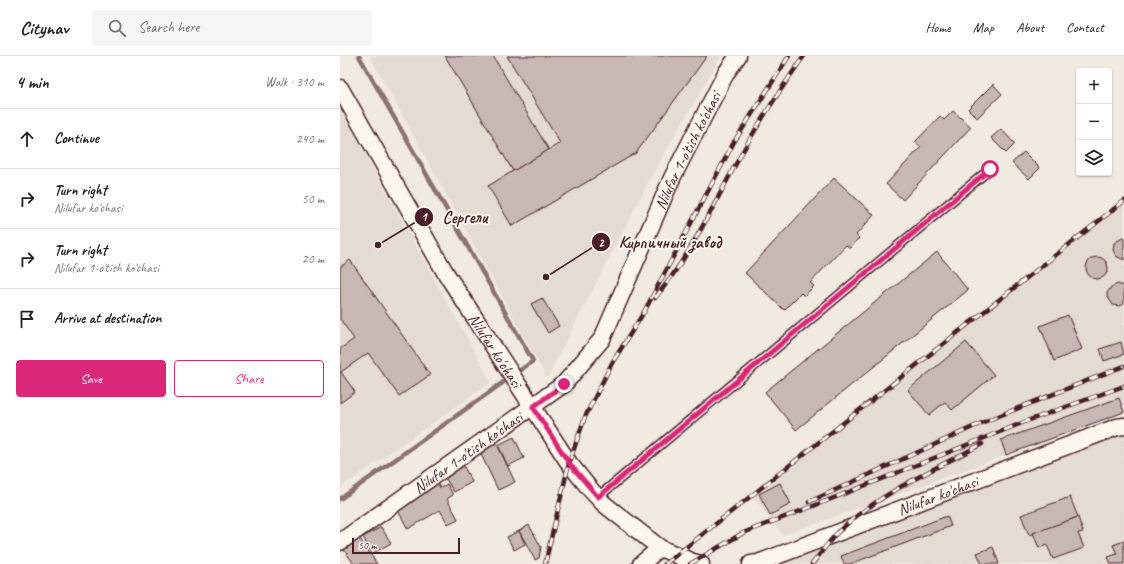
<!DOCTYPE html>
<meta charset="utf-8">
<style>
:root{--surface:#fff;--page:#f6f6f6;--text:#222;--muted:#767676;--line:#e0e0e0;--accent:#db2777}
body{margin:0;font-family:Caveat,sans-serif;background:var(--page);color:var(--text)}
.controls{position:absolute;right:12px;top:12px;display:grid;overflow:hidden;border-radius:4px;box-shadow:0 1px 3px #0004}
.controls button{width:36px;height:36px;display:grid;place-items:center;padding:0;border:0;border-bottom:1px solid var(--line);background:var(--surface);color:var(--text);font:20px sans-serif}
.scale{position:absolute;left:12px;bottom:10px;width:108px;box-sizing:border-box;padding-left:4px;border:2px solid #4a1f2b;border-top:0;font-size:11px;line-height:14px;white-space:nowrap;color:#4a1f2b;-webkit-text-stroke:3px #fbf7ec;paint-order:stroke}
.stop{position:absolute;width:12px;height:12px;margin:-9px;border:3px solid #db2777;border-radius:50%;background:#fff}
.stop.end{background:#db2777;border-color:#fff;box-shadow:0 1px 4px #0008}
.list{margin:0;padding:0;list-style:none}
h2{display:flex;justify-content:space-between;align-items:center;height:52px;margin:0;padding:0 16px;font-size:17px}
h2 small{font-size:13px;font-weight:400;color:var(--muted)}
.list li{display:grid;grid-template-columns:26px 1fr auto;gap:12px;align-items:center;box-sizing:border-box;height:60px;padding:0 16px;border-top:1px solid var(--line)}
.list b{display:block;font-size:15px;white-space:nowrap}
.list p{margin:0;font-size:13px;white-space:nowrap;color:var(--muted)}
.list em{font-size:13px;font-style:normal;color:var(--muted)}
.actions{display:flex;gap:8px;padding:12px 16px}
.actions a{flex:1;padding:9px 0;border:1px solid var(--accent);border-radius:4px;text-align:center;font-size:14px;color:var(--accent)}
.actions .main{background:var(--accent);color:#fff}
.icon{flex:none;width:22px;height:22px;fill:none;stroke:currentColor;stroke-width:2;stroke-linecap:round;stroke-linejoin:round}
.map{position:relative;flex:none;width:784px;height:508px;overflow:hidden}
header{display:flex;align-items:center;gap:24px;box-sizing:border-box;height:56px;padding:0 20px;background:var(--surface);border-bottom:1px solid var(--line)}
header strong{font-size:19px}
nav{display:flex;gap:22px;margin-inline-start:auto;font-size:14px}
.search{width:280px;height:36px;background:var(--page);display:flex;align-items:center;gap:10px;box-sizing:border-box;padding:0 14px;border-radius:4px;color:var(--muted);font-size:15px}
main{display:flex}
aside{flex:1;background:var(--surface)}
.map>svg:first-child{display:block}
</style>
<header>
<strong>Citynav</strong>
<div class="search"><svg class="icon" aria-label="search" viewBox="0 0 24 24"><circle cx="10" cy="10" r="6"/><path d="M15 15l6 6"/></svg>Search here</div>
<nav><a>Home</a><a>Map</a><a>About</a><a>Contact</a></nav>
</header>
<main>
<aside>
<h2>4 min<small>Walk · 310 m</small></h2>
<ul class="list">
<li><svg class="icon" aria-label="ahead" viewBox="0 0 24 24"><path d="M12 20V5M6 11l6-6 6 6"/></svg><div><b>Continue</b></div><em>240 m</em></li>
<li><svg class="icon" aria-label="right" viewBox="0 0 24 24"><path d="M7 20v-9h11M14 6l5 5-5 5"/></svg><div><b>Turn right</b><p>Nilufar ko'chasi</p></div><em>50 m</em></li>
<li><svg class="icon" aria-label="right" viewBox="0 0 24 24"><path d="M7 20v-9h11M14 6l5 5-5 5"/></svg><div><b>Turn right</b><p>Nilufar 1-o'tish ko'chasi</p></div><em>20 m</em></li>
<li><svg class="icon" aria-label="arrive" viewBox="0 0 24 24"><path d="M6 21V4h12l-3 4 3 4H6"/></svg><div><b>Arrive at destination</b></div></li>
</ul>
<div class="actions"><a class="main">Save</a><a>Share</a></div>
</aside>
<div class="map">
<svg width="784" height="508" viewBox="0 0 784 508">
<rect width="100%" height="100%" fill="#f0eae0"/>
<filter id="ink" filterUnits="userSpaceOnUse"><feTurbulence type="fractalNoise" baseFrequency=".025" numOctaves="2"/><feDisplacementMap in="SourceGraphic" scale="8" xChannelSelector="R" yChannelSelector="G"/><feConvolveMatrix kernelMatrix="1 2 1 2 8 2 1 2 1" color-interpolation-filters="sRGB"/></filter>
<g filter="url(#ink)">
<g fill="#e4dbd2">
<polygon points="30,0 381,0 311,121 207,322"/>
<polygon points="0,52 151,326 0,432"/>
<polygon points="784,142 784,357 443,479 414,442"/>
<polygon points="784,379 784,508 428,508"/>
</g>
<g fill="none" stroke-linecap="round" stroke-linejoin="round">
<polyline stroke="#8c6f72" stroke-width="4.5" points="0,443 193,305 19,0"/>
</g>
<g fill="#c8b8b3" stroke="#4a1f2b">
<polygon points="105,0 153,0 209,94 173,115"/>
<polygon points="167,0 367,0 296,97 172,170 148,130 220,87"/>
<polygon points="653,28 662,38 637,62 628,53"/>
<polygon points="613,55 631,71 563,144 546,128 581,91 575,86 600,60 604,64"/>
<polygon points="661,73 675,88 666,97 651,82"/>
<polygon points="684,96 700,112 689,123 672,107"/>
<polygon points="494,122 534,159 516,179 519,182 510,192 506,189 470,227 474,230 464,240 461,237 444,254 405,217"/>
<polygon points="783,182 784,182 784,204 776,200 773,194 774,187 777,185"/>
<polygon points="597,196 628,234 456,374 425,336"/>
<circle cx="757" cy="212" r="11"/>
<polygon points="10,204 90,319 59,340 28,297 1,316 15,336 0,347 0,293 14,283 0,263 0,211"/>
<polygon points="778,228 784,230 784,248 780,250 773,249 767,240 767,237 771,231"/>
<polygon points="202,242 219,270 208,277 191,248"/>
<polygon points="728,259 742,293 714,305 700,270"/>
<polygon points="626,286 654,319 612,354 605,346 589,359 568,334"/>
<polygon points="781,286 784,298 764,305 760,293"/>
<polygon points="779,342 784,356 666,399 661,384"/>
<polygon points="174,381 184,402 168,410 158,389"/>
<polygon points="155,384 175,426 158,434 138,392"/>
<polygon points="123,409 132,426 114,436 104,420"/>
<polygon points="96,425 100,432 107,428 113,439 107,443 118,463 108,468 100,454 68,473 55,449"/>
<polygon points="440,427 451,448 430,459 419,438"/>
<polygon points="730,441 738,461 689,479 681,459"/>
<polygon points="607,460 611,470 510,508 504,508 501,500"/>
<polygon points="738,461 743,476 738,477 744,492 713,503 707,489 699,492 693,477"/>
<polygon points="189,469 201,491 199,502 195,504 179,475"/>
<polygon points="41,471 51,487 32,498 23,481"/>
<polygon points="179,475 185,488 174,494 167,481"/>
<polygon points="18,480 37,508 14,508 2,491"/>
<polygon points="784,485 784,508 771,508 768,501 777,498 773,489"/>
<polygon points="653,491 659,508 642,508 637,497"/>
</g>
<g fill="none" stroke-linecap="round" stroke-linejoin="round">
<defs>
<polyline id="lane" points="258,441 650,113"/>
<g id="street">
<path id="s1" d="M 0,32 L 105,216 L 229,407 L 250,433 L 264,448 L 320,492 L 353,506 L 361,508"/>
<path id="s2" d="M 0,486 L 224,328 L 262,283 L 332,122 L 386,17 L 398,0"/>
<polyline points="301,508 320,492"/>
<path id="s3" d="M 411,508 L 418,507 L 777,371 L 784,370"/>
</g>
</defs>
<use href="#lane" stroke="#4a1f2b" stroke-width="11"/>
<use href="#street" stroke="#4a1f2b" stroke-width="19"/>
<use href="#lane" stroke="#fbf7ec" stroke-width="8"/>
<use href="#street" stroke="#fbf7ec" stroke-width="16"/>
<defs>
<g id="rail">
<path d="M 315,242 C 352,198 375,145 403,95 C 421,63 442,31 464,0"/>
<polyline points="469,446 646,365 784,310"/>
<polyline points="205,508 229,407 245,361 272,307 304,256 394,86 449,0"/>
<polyline points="325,508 784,145"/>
<polyline points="350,508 403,477 476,449 687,365 784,330"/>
<path d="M 472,508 C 481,497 489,485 499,475 C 540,437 593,414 642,388"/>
</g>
</defs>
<use href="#rail" stroke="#4a1f2b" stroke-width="4.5"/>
<use href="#rail" stroke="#fbf7ec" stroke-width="3" stroke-dasharray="9" stroke-linecap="butt"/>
</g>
</g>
<g fill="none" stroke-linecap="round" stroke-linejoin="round" filter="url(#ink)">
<polyline stroke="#db2777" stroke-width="5" points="224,328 193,351 229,407 258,441 650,113"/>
</g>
<g text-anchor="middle" stroke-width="4" stroke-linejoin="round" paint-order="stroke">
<g font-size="16" fill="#4a1f2b" stroke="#fbf7ec">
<text dy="6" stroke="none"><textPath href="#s2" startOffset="540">Nilufar 1-o'tish ko'chasi</textPath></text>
<text dy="6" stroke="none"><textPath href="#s1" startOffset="305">Nilufar ko'chasi</textPath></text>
<text dy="6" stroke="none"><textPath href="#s2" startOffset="156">Nilufar 1-o'tish ko'chasi</textPath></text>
<text dy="6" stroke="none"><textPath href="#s3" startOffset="199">Nilufar ko'chasi</textPath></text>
</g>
</g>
<path fill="none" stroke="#4a1f2b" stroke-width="1.5" d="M38 189L84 161M206 221L261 186"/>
<g fill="#4a1f2b" stroke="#fbf7ec" stroke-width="1.5">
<circle cx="38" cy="189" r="4"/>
<circle cx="206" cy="221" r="4"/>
<circle cx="84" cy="161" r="10"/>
<circle cx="261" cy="186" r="10"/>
</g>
<g font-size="12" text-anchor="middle" font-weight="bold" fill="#fff">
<text x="84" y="165">1</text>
<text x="261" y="191">2</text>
</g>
<g font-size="17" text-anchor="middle" font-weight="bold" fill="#4a1f2b" stroke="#fbf7ec" stroke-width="4" stroke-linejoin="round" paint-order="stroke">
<text x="125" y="167">Сергели</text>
<text x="330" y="192">Кирпичный завод</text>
</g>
</svg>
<div class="controls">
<button>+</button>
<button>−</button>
<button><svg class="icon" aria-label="layers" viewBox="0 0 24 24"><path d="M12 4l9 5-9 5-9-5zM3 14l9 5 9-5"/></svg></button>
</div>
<div class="scale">50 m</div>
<div class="stop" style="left:650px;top:113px"></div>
<div class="stop end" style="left:224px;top:328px"></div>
</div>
</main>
